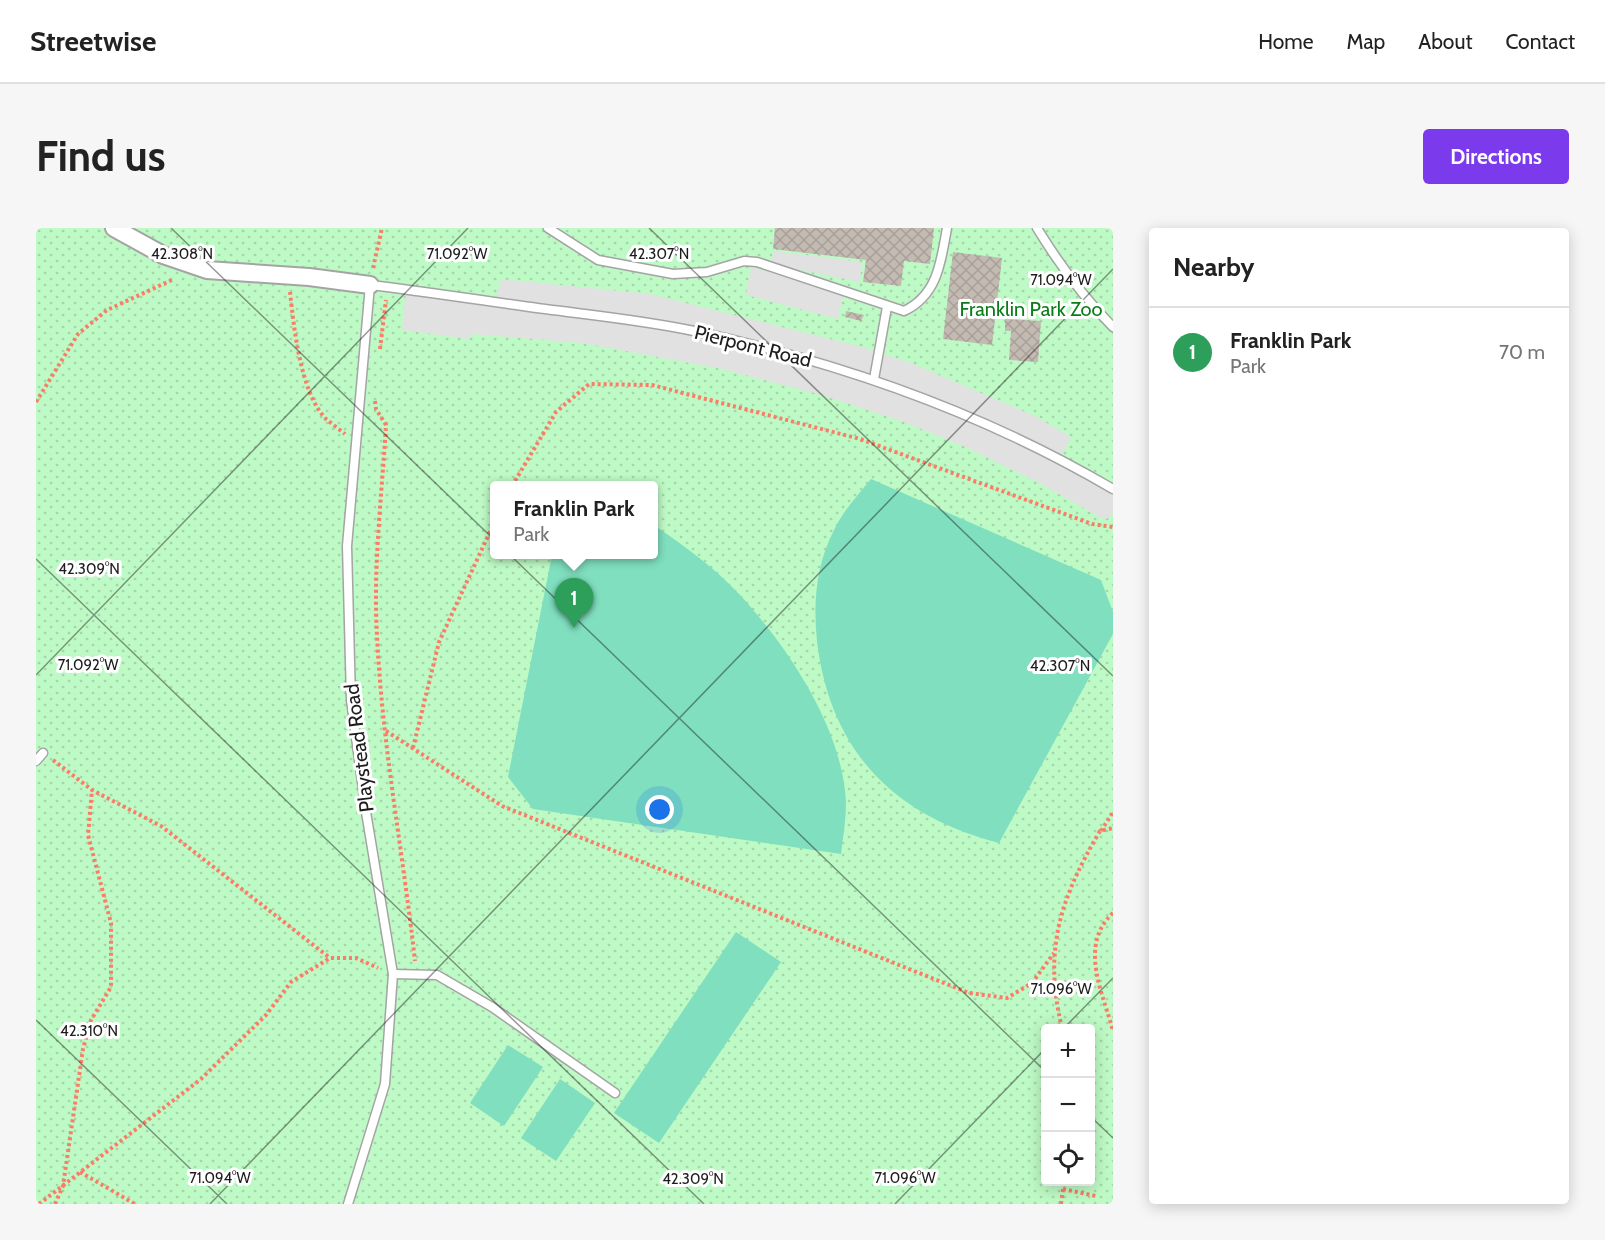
<!DOCTYPE html>
<meta charset="utf-8">
<style>
:root{--surface:#fff;--page:#f6f6f6;--text:#222;--muted:#767676;--line:#e0e0e0;--accent:#7c3aed}
body{margin:0;font-family:Cabin,sans-serif;background:var(--page);color:var(--text)}
.controls{position:absolute;right:18px;bottom:18px;display:grid;overflow:hidden;border-radius:6px;box-shadow:0 3px 15px #0003}
.controls button{width:54px;height:54px;display:grid;place-items:center;padding:0;border:0;border-bottom:2px solid var(--line);background:var(--surface);color:var(--text);font:30px sans-serif}
.you{position:absolute;left:624px;top:582px;width:21px;height:21px;margin:-15px;border:4px solid #fff;border-radius:50%;background:#1a73e8;box-shadow:0 0 0 9px #1a73e833}
.badge{display:grid;place-items:center;width:39px;height:39px;border-radius:50%;background:var(--accent);color:#fff;font-size:20px;font-weight:700}
.pin{position:absolute;translate:-50% -50px;filter:drop-shadow(0 2px 3px #0008)}
.pin::after{content:'';position:absolute;top:32px;width:21px;height:18px;background:inherit;clip-path:polygon(0 0,100% 0,50% 100%)}
.popup{position:absolute;left:454px;top:253px;width:168px;height:78px;box-sizing:border-box;display:grid;place-content:center;border-radius:6px;background:var(--surface);filter:drop-shadow(0 2px 4px #0005);font-size:20px;white-space:nowrap;color:var(--muted)}
.popup b{font-size:22px;color:var(--text)}
.popup::after{content:'';position:absolute;left:50%;top:100%;margin-left:-12px;border:12px solid transparent;border-top-color:var(--surface)}
.list{margin:0;padding:0;list-style:none}
h2{display:flex;justify-content:space-between;align-items:center;height:78px;margin:0;padding:0 24px;font-size:26px}
h2 small{font-size:20px;font-weight:400;color:var(--muted)}
.list li{display:grid;grid-template-columns:39px 1fr auto;gap:18px;align-items:center;box-sizing:border-box;height:90px;padding:0 24px;border-top:2px solid var(--line)}
.list b{display:block;font-size:22px;white-space:nowrap}
.list p{margin:0;font-size:20px;white-space:nowrap;color:var(--muted)}
.list em{font-size:20px;font-style:normal;color:var(--muted)}
.icon{flex:none;width:33px;height:33px;fill:none;stroke:currentColor;stroke-width:2;stroke-linecap:round;stroke-linejoin:round}
.map{position:relative;flex:none;width:1077px;height:976px;overflow:hidden;border-radius:6px}
header{display:flex;align-items:center;gap:36px;box-sizing:border-box;height:84px;padding:0 30px;background:var(--surface);border-bottom:2px solid var(--line)}
header strong{font-size:28px}
nav{display:flex;gap:33px;margin-inline-start:auto;font-size:21px}
.intro{display:flex;align-items:center;justify-content:space-between;box-sizing:border-box;height:144px;padding:0 36px}
h1{margin:0;font-size:42px}
.button{padding:15px 27px;border-radius:6px;background:var(--accent);color:#fff;font-size:21px;font-weight:700}
main{display:flex;gap:36px;padding:0 36px}
aside{flex:1;background:var(--surface);border-radius:6px;box-shadow:0 3px 15px #0003}
.map>svg:first-child{display:block}
</style>
<header>
<strong>Streetwise</strong>
<nav><a>Home</a><a>Map</a><a>About</a><a>Contact</a></nav>
</header>
<div class="intro"><h1>Find us</h1><a class="button">Directions</a></div>
<main>
<div class="map">
<svg width="1077" height="976" viewBox="0 0 1077 976">
<defs>
<pattern id="park-dots" width="8" height="8" patternUnits="userSpaceOnUse" patternTransform="scale(1.5)"><rect width="8" height="8" fill="#befac5"/><path d="M2 2h.1M6 6h.1" fill="none" stroke="#a3d6a9" stroke-width="1.8" stroke-linecap="round"/></pattern>
<pattern id="building-cross-hatch" width="8" height="8" patternUnits="userSpaceOnUse" patternTransform="scale(1.5)"><rect width="8" height="8" fill="#c3bab2"/><path d="M0 0l8 8M0 8l8-8" fill="none" stroke="#a79f99"/></pattern>
</defs>
<rect width="100%" height="100%" fill="#efebe3"/>
<path fill="url(#park-dots)" fill-rule="evenodd" d="M 0,0 L 1077,0 L 1077,976 L 0,976 ZM 458,258 L 618,258 L 618,326 L 458,326 ZM 1010,800 L 1054,800 L 1054,954 L 1010,954 Z"/>
<g fill="#7fdfbe">
<path d="M 835,251 L 1065,352 L 1077,384 L 1077,406 L 963,615 C 858,588 794,523 781,413 C 777,375 780,337 798,302 C 807,283 822,267 835,251 Z"/>
<path d="M 618,297 C 648,318 678,339 703,366 C 752,419 807,501 810,575 C 810,592 807,609 805,626 L 497,581 L 472,549 L 516,327 L 618,326 Z"/>
<polygon points="700,704 745,734 623,915 578,885"/>
<polygon points="472,817 507,839 468,898 434,875"/>
<polygon points="524,851 559,875 520,933 485,910"/>
</g>
<g fill="#e1e1e1">
<polygon points="737,23 826,34 824,54 735,36"/>
<polygon points="715,39 808,65 802,91 710,67"/>
<polygon points="465,51 614,66 826,119 875,135 999,188 1035,209 1024,230 1077,261 1077,286 1069,292 1003,255 932,220 868,194 782,166 686,141 547,115 436,106 434,111 366,102 370,62 459,74"/>
</g>
<g fill="url(#building-cross-hatch)">
<polygon points="739,0 898,0 894,36 868,33 865,58 827,54 830,32 737,21"/>
<polygon points="917,24 966,30 956,117 907,111"/>
<polygon points="810,83 828,87 825,93 809,89"/>
<polygon points="969,91 1005,93 1002,134 973,132 975,103 969,103"/>
</g>
<g fill="none" stroke-linecap="round" stroke-linejoin="round">
<defs>
<g id="lane">
<path d="M 512,0 L 562,32 L 637,46 L 671,44 L 708,33 L 721,34 L 868,83 C 902,67 905,33 911,0"/>
<path d="M 1001,0 C 1023,36 1047,69 1077,99"/>
<polyline points="838,151 851,79"/>
<polyline points="0,533 7,525"/>
<polyline points="357,746 401,747 456,779 579,865"/>
<path d="M 312,976 L 349,856 L 357,746 L 330,584 L 315,472 L 311,318 L 334,57 C 385,63 436,71 487,78 C 543,86 602,91 658,103 C 806,135 946,184 1077,261"/>
</g>
<polyline id="street" points="78,0 127,27 171,42 273,49 334,57"/>
</defs>
<use href="#lane" stroke="#a4a4a4" stroke-width="11"/>
<use href="#street" stroke="#a4a4a4" stroke-width="20"/>
<g stroke="#fb7c67" stroke-width="4" stroke-dasharray="3 3" stroke-linecap="butt">
<polyline points="337,40 346,0"/>
<path d="M 254,64 C 258,99 264,164 290,191 C 296,196 303,201 309,206"/>
<polyline points="344,121 350,72"/>
<path d="M 339,173 L 340,181 L 350,197 C 346,266 337,337 341,407 C 346,516 367,624 379,733"/>
<polyline points="0,174 42,106 71,82 138,51"/>
<polyline points="476,258 520,184 553,156 616,157 824,211 1056,296 1077,299"/>
<polyline points="350,503 466,578 933,765 971,770 996,755 1018,725"/>
<polyline points="377,520 403,414 458,295"/>
<polyline points="17,532 56,562 125,598 294,730"/>
<polyline points="1065,603 1077,584"/>
<path d="M 1077,685 C 1042,717 1067,765 1077,803"/>
<path d="M 1026,800 C 1007,722 1024,671 1064,603 L 1077,600"/>
<polyline points="44,944 99,976"/>
<polyline points="1027,961 1060,968"/>
<polyline points="3,976 165,851 230,787 255,754 294,730 320,730 342,740"/>
<polyline points="19,976 27,958 47,821 55,792 75,759 75,695 52,607 56,562"/>
<polyline points="1025,976 1028,954"/>
</g>
<use href="#lane" stroke="#fff" stroke-width="8"/>
<use href="#street" stroke="#fff" stroke-width="16"/>
</g>
<path fill="none" stroke="#1d1d1d" stroke-width="1.5" stroke-opacity="0.45" d="M 135,0 L 1010,844M 613,0 L 1077,448M 0,331 L 668,976M 0,447 L 432,0M 0,792 L 191,976M 1028,800 L 1077,750M 1054,888 L 1077,910M 174,976 L 1077,41M 859,976 L 1010,820"/>
<g text-anchor="middle" stroke-width="6" stroke-linejoin="round" paint-order="stroke">
<g font-size="20" fill="#0a7c18" stroke="#fff">
<text x="995" y="88">Franklin Park Zoo</text>
</g>
<g font-size="20" fill="#1d1d1d" stroke="#fff">
<text transform="translate(717 118) rotate(14)" y="7">Pierpont Road</text>
<text transform="translate(323 520) rotate(-97)" y="7">Playstead Road</text>
</g>
</g>
<g font-size="15" text-anchor="middle" fill="#1d1d1d" stroke="#fff" stroke-width="6" stroke-linejoin="round" paint-order="stroke">
<text x="146" y="31">42.308°N</text>
<text x="623" y="31">42.307°N</text>
<text x="421" y="31">71.092°W</text>
<text x="1025" y="57">71.094°W</text>
<text x="53" y="346">42.309°N</text>
<text x="52" y="442">71.092°W</text>
<text x="1024" y="443">42.307°N</text>
<text x="1025" y="766">71.096°W</text>
<text x="53" y="808">42.310°N</text>
<text x="184" y="955">71.094°W</text>
<text x="869" y="955">71.096°W</text>
<text x="657" y="956">42.309°N</text>
</g>
</svg>
<div class="controls">
<button>+</button>
<button>−</button>
<button><svg class="icon" aria-label="locate" viewBox="0 0 24 24"><circle cx="12" cy="12" r="6"/><path d="M12 2v4M12 18v4M2 12h4M18 12h4"/></svg></button>
</div>
<div class="you"></div>
<div class="pin badge" style="left:538px;top:400px;background:#2e9e5b">1</div>
<div class="popup"><b>Franklin Park</b>Park</div>
</div>
<aside>
<h2>Nearby<small></small></h2>
<ul class="list">
<li><span class="badge" style="background:#2e9e5b">1</span><div><b>Franklin Park</b><p>Park</p></div><em>70 m</em></li>
</ul>
</aside>
</main>
